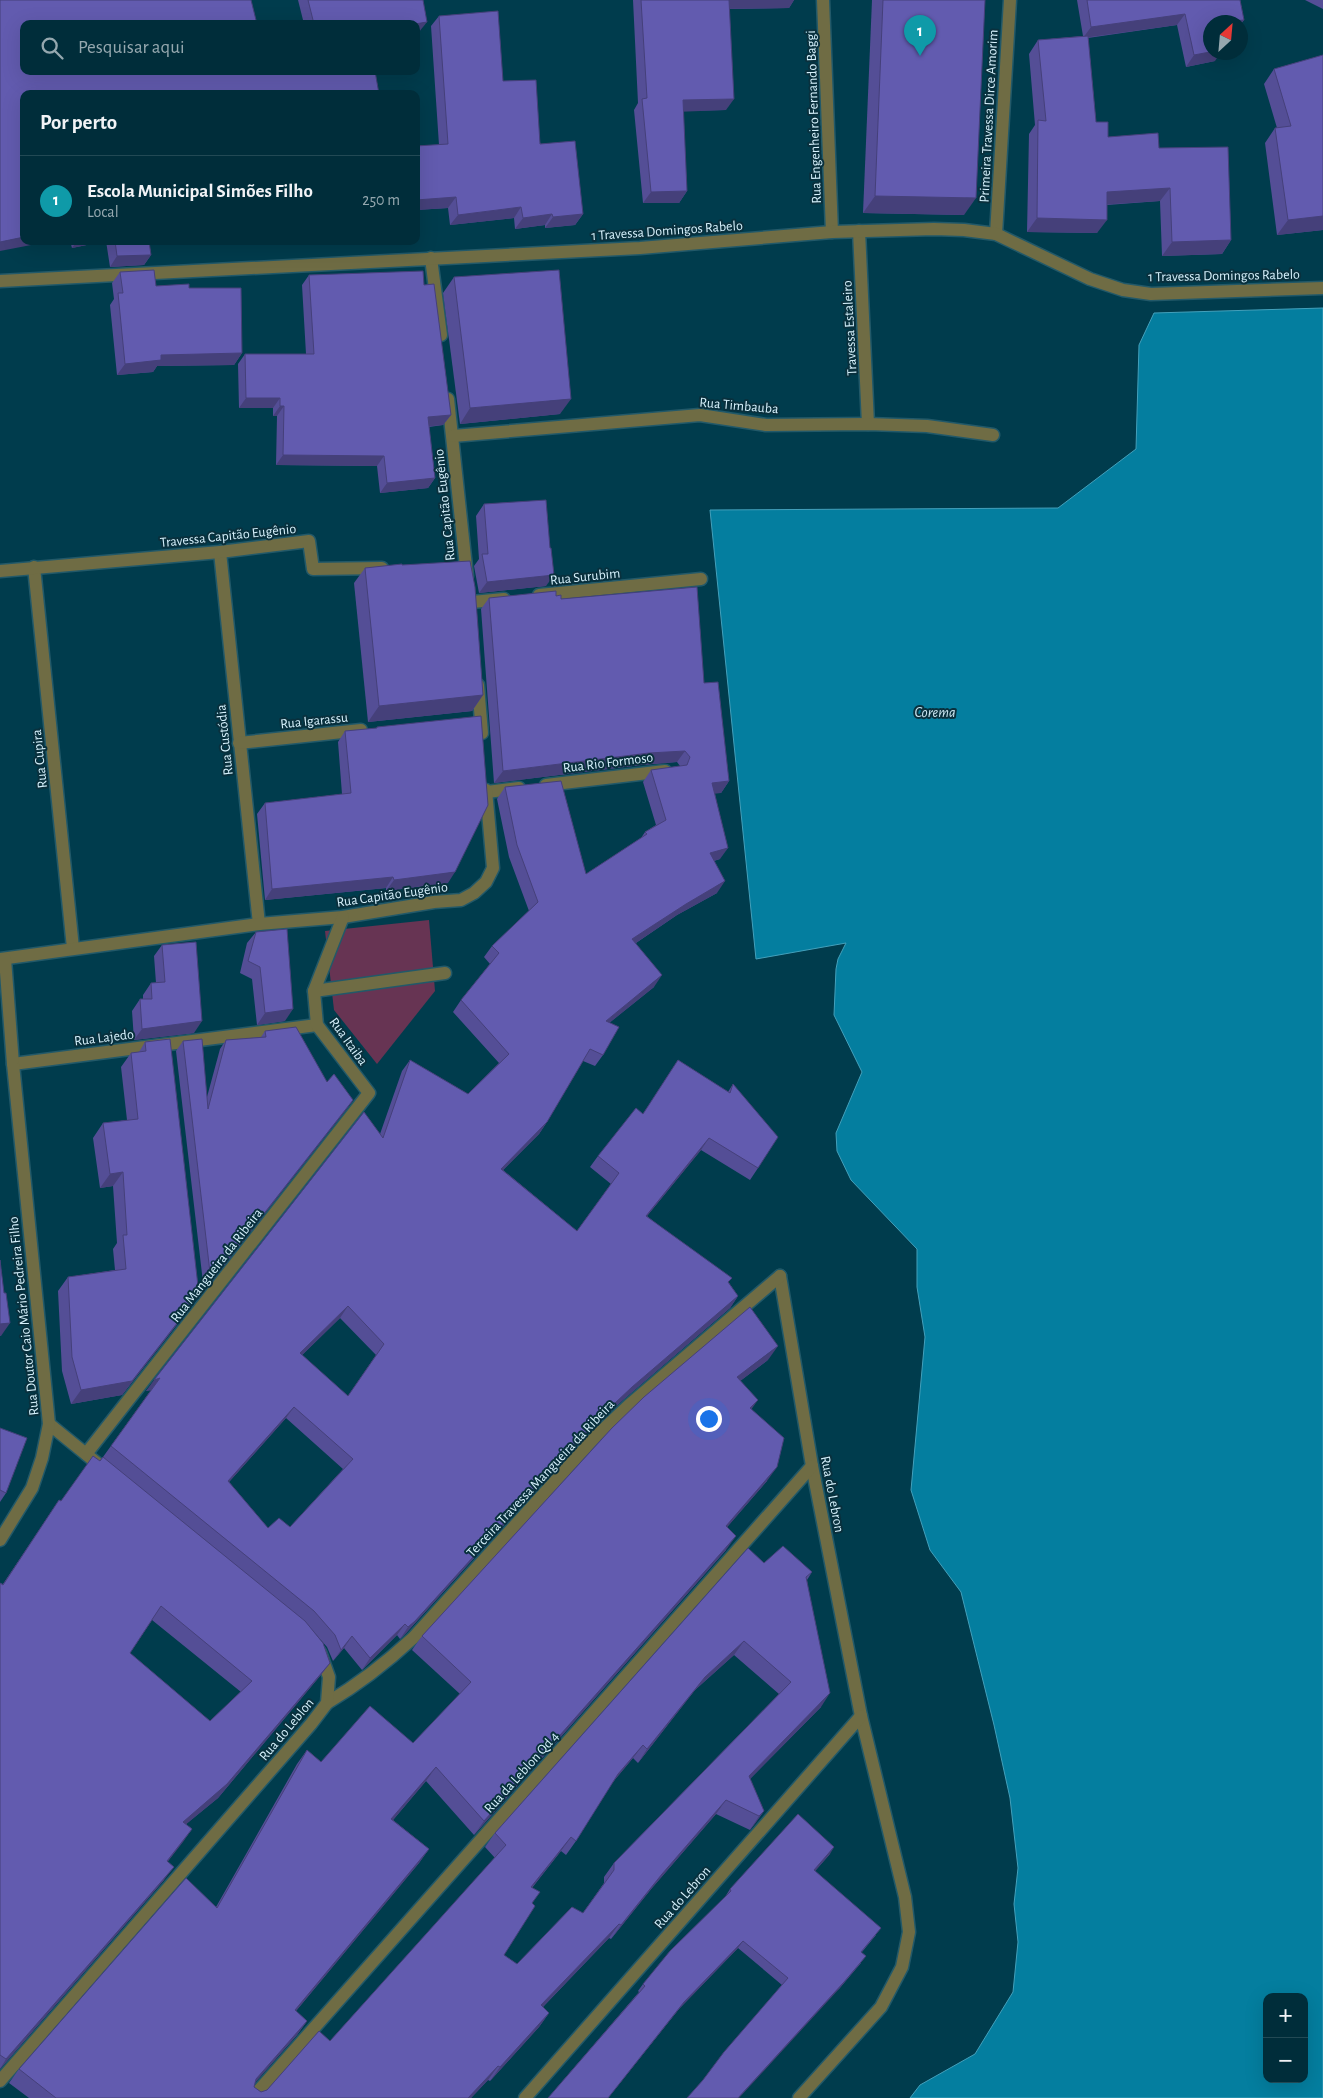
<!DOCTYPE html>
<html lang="pt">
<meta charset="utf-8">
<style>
:root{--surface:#002d3a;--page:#0a3542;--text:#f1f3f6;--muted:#95a8af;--line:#224954;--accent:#f1a17d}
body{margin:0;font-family:"Alegreya Sans",sans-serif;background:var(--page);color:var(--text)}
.controls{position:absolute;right:15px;bottom:15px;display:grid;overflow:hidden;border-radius:10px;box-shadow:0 5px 20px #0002}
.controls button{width:45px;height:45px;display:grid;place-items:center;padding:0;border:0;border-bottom:1px solid var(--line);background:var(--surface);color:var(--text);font:25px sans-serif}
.compass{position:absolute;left:1203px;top:15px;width:45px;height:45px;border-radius:50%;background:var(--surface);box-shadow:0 5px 20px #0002;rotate:26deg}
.you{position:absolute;left:708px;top:1418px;width:18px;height:18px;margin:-12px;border:4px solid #fff;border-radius:50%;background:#1a73e8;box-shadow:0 0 0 8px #1a73e833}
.badge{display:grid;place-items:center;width:32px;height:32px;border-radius:50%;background:var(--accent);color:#fff;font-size:16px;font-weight:700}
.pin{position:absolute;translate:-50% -41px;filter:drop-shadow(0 1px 2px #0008)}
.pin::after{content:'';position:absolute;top:26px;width:18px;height:15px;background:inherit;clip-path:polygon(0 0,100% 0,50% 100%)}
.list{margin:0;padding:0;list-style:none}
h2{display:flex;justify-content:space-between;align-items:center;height:65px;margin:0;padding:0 20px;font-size:21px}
h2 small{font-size:16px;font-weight:400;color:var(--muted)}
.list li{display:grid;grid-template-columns:32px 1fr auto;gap:15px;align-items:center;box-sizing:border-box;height:90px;padding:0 20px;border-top:1px solid var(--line)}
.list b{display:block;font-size:19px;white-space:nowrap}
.list p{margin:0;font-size:16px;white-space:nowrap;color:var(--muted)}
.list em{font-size:16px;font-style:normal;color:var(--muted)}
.icon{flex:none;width:28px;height:28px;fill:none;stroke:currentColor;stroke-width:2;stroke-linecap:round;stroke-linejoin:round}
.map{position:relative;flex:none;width:1323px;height:2098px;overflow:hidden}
.search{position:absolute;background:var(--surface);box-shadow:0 5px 20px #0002;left:20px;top:20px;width:400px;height:55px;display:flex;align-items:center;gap:12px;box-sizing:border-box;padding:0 18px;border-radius:10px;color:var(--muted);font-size:19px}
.panel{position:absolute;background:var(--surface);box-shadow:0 5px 20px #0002;left:20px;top:90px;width:400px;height:155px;border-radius:10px}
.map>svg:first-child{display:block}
</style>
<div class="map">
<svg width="1323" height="2098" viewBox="0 0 1323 2098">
<rect width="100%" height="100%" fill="#003c4d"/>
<polygon fill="#673453" points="429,920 435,991 377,1064 334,1010 325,931"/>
<path fill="#047e9f" stroke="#43a0bb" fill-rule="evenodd" d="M 1323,308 L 1323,2098 L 910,2098 L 920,2085 L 975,2054 L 1013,1992 L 1018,1942 L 1014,1904 L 1018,1868 L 1010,1798 L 994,1725 L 961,1592 L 930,1550 L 911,1490 L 925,1337 L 917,1287 L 917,1249 L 851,1180 L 837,1151 L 836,1133 L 862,1072 L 834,1015 L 836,969 L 838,959 L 846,943 L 756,959 L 710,510 L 1058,508 L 1136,449 L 1139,345 L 1154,313 ZM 1267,1997 L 1304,1997 L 1304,2079 L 1267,2079 Z"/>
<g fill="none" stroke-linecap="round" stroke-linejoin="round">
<defs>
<g id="minor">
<polyline points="823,0 832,232"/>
<polyline points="859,231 868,424"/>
<polyline points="996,234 1010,0"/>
<polyline points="431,258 441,335"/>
<polyline points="0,281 640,248 832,232 934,229 964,230 996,234 1090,279 1123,290 1151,294 1323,288"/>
<polyline points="448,399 467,576"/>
<polyline points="453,436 700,415 766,425 868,424 927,426 993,435"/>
<polyline points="220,552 259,924"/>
<polyline points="34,567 73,948"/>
<polyline points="0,571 220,552 309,541 313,569 382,568"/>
<polyline points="539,595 701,579"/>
<polyline points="472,602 504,599"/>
<polyline points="478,685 482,733"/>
<polyline points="239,743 361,730"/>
<polyline points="546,785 665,771"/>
<polyline points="487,792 519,788"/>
<polyline points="0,959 259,924 343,917 434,902 461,900 474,893 486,882 493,868 486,790"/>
<polyline points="314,991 445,973"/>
<polyline points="13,1064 317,1025"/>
<polyline points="780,1276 812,1466 861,1716 905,1897 909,1932 902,1967 881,2007 799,2098"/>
<polyline points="49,1424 103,1468"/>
<polyline points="86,1454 369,1093 317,1025 314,991 343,917"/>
<polyline points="0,1540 32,1488 42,1458 49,1424 13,1064 5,959"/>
<path d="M 327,1703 C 359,1684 386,1663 413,1638 L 596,1436 L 629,1405 L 780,1276"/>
<polyline points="0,2081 311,1724 327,1703 329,1677 320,1652"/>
<polyline points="252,2098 812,1466"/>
<polyline points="525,2098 861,1716"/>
</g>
</defs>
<use href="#minor" stroke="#225969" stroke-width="15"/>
<use href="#minor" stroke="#6f6c44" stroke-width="12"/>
</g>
<g fill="#544e96" fill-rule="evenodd">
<polygon points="298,0 423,0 419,32 416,24 304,24"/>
<polygon points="633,0 794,0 789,8 729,9 726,110 683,111 687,191 679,203 643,203 634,110 638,103"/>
<polygon points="872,0 985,0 964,215 863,213"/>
<polygon points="1077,0 1240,0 1244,20 1240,25 1240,22 1210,22 1215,61 1186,67 1177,25 1088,38 1096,122 1108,137 1159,148 1231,240 1222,254 1162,256 1160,201 1107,205 1097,233 1027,232 1029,134 1035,125 1029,54 1038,40 1083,36"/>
<polygon points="1305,0 1323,0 1323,9"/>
<polygon points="439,16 503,81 583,214 575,225 545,228 545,225 515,229 514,218 450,225 448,208 416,210 416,146 439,145 431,26"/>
<polygon points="1323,55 1323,230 1277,235 1265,143 1275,128 1277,128 1264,84 1274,69"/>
<polygon points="70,241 106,241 72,248"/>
<polygon points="106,241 155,241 149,242 151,255 144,265 110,267"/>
<polygon points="120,272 156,286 189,288 242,353 234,365 157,366 153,372 117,375 110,305 114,299 112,283"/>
<polygon points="309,275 424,285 451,415 443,425 429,427 435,478 428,488 380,493 377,466 276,465 277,416 273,416 273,408 239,408 238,364 245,354 306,354 302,285"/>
<polygon points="454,277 560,414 460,424 443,293"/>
<polygon points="484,504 550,548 546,586 479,593 474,566 479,559 476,516"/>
<polygon points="402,565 483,695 472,711 368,722 354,583 365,568"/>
<path d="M 556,596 L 704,683 L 729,781 L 721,793 L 715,793 L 720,859 L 714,861 L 717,893 L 677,915 L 636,943 L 654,987 L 609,1023 L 603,1055 L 595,1066 L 583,1061 L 547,1122 L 539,1134 L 503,1170 L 577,1231 L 611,1184 L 590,1167 L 598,1156 L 643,1114 L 678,1060 L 728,1092 L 733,1084 L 758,1168 L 750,1180 L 701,1150 L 647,1216 L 729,1283 L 738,1296 L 730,1308 L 624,1399 L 590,1430 L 407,1632 L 400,1639 L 397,1635 L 362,1670 L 344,1648 L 333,1661 L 327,1647 L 305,1622 L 330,1663 L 320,1676 L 218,1798 L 186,1824 L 192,1829 L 168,1861 L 164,1880 L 0,2069 L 0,1583 L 3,1584 L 59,1500 L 61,1501 L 103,1457 L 151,1390 L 146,1391 L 380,1134 L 402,1071 L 410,1060 L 468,1094 L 499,1063 L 453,1012 L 461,1000 L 490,964 L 484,957 L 492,946 L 529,911 L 509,857 L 497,799 L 505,787 L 586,874 L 641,838 L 645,832 L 656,825 L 643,782 L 651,770 L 680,766 L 677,762 L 641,765 L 494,783 L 481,609 L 489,598 ZM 340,1318 L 376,1355 L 348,1396 L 302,1355 ZM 286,1418 L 343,1469 L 290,1527 L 268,1528 L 229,1482 ZM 152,1620 L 241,1692 L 210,1721 L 130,1653 Z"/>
<polygon points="377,727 448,883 386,891 386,888 265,900 257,814 265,803 342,794 338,742 345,731 376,729"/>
<polygon points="256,932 285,1021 257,1025 252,979 240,973 247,943"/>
<polygon points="162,945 194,1033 134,1040 132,1011 140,999 143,999 143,995 151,983 156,983 154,956"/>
<polygon points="265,1031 327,1082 353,1100 204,1291 176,1051 183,1041 207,1097 220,1049 226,1040 261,1037"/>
<polygon points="145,1042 199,1295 189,1309 122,1395 71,1404 62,1371 58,1291 68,1277 115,1270 113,1249 117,1243 113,1186 100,1188 93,1138 103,1123 127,1120 121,1067 131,1053 139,1052"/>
<path d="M 768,1360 L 740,1381 L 752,1409 L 767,1481 L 727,1527 L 726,1550 L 474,1835 L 426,1781 L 393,1820 L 429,1849 L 419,1863 L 296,2011 L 307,2021 L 297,2035 L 255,2082 L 254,2087 L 261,2092 L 267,2090 L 330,2041 L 495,1858 L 485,1847 L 495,1833 L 764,1563 L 812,1572 L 807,1580 L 821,1707 L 750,1779 L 764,1811 L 750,1830 L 716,1814 L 652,1888 L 611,1939 L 609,1938 L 543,2007 L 549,2013 L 539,2027 L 490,2081 L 488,2080 L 471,2098 L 29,2098 L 9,2083 L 19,2069 L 216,1907 L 297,1764 L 307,1750 L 321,1762 L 413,1743 L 460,1694 L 412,1650 L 422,1636 L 612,1428 ZM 734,1655 L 779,1694 L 614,1863 L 604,1877 L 604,1883 L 583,1913 L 517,1964 L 504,1955 L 532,1903 L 532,1888 L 561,1851 L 566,1855 L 576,1841 L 612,1783 L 633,1758 L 638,1763 L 695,1690 Z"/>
<polygon points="0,1428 6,1493 0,1502"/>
<polygon points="830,1854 815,1871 876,1935 862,1952 861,1963 839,1989 703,2080 782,1985 738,1948 679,2009 608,2098 548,2098 639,1992 638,1991 643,1984 725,1897 730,1889"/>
</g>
<g fill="#45407a">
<polygon points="727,0 794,0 789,8 721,9"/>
<polygon points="1185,14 1177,25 1083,38 1091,27"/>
<polygon points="1244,20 1240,25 1240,22 1222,22"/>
<polygon points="427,22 419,32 416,33 416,24"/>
<polygon points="1210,52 1221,52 1215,61 1186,67 1194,55"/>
<polygon points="734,99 726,110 675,112 683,100"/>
<polygon points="1170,188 1160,201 1098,205 1107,192"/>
<polygon points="687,191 679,203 643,203 651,192"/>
<polygon points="875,196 976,198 964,215 863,213"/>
<polygon points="456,197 448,208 416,210 416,200"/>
<polygon points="521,207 514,218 450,225 458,215"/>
<polygon points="552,214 545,225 515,229 523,218"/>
<polygon points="583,214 575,225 545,228 553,217"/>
<polygon points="1323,216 1323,230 1277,235 1288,220"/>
<polygon points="1037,218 1107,220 1097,233 1027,232"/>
<polygon points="24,237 24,241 52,241 0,251 0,242"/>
<polygon points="1231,240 1222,254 1162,256 1172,242"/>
<polygon points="77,241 106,241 72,248"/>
<polygon points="151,255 144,265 110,267 117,256"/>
<polygon points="242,353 234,365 157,366 153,372 117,375 125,364 161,355"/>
<polygon points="246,398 280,398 273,408 239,408"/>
<polygon points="571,399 560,414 460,424 470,408"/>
<polygon points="280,406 284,406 277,416 273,416"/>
<polygon points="451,415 443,425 421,427 428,417"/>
<polygon points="283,455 384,456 377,466 276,465"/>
<polygon points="435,478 428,488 380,493 387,483"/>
<polygon points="554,575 546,586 479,593 487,582"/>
<polygon points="483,695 472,711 368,722 379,706"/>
<polygon points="685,751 677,762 641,765 494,783 503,771 649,753"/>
<polygon points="729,781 721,793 704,795 712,783"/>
<polygon points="728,848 720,859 702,864 710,853"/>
<polygon points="455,872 448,883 386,891 394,880"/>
<polygon points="393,877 386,888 265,900 272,889"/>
<polygon points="725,881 717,893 677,915 624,951 632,939 686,904"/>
<polygon points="662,975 654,987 598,1032 606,1021"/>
<polygon points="293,1009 285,1021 257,1025 265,1013"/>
<polygon points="202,1021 194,1033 134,1040 142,1029"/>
<polygon points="353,1100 346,1110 204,1291 211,1281"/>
<polygon points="547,1122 539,1134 493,1180 501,1169"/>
<polygon points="709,1138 701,1150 638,1227 646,1216"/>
<polygon points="123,1172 113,1186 100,1188 110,1174"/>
<polygon points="199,1295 189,1309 122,1395 71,1404 81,1390"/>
<polygon points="738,1296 730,1308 624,1399 590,1430 407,1632 400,1639 408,1627 599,1418 632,1387"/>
<polygon points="348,1306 340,1318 292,1365 300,1353"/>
<polygon points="10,1323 1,1336 0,1336 0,1324"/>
<polygon points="778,1346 768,1360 727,1391 737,1377"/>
<polygon points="160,1378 151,1390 146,1391 154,1380"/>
<polygon points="758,1400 748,1414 750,1408"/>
<polygon points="294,1407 286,1418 220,1492 228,1481"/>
<polygon points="777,1467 767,1481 716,1540 726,1526"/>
<polygon points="736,1536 726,1550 474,1835 484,1821"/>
<polygon points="405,1624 397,1635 362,1670 370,1658"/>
<polygon points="352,1636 344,1648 333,1661 341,1650"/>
<polygon points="744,1641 734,1655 695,1690 638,1763 647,1749 705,1677"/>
<polygon points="330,1663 320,1676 218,1798 173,1835 183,1822"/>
<polygon points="830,1693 821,1707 739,1790 749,1776"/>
<polygon points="643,1745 633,1758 608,1788 618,1774"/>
<polygon points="436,1767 426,1781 382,1833 391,1819"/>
<polygon points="726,1800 716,1814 652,1888 611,1939 621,1925 662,1874"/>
<polygon points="764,1811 754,1825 750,1830 759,1816"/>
<polygon points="192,1829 183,1842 158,1874 167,1861"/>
<polygon points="571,1837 561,1851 521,1901 531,1887"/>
<polygon points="834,1847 830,1854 809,1878 814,1870"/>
<polygon points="429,1849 419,1863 285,2024 295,2010"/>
<polygon points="174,1867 164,1880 0,2069 6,2059"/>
<polygon points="619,1924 609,1938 531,2019 541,2005"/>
<polygon points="743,1941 738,1948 679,2009 608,2098 684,2002"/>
<polygon points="866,1956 839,1989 739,2098 738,2098"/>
<polygon points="549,2013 539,2027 490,2081 500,2067"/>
<polygon points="307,2021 297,2035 246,2093 256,2079"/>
<polygon points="498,2066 488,2080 471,2098 468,2098"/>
</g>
<g fill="#625baf" stroke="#45407a" fill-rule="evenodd">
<polygon points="0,0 251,0 257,24 24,24 24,71 375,71 379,94 24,94 24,237 0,242"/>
<polygon points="308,0 423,0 427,22 415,24 314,24"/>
<polygon points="641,0 729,0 734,99 683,100 687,191 651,192 642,99 647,98"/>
<polygon points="883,0 985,0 976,198 875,196"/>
<polygon points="1087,0 1240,0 1244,20 1222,22 1210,22 1210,52 1194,55 1185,14 1091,27"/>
<polygon points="498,11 503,81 536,80 540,144 575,141 583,214 553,217 552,214 523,218 521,207 458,215 456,197 416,200 416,146 448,144 439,16"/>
<polygon points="1088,36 1096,122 1108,122 1108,137 1158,133 1159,148 1228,147 1231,240 1172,242 1170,188 1107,192 1107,220 1037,218 1038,120 1046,121 1038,40"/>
<polygon points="1323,55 1323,216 1288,220 1275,128 1291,126 1274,69"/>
<polygon points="115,241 149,241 151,255 117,256"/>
<polygon points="154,270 156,286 189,284 189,288 241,288 242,353 161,355 161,360 125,364 118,293 123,293 120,272"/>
<polygon points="559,270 571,399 470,408 454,277"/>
<polygon points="423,271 424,285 434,284 451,415 428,417 435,478 387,483 384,456 283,455 284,406 280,406 280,398 246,398 245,354 314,354 309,275"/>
<polygon points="546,500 550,548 551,548 554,575 487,582 482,554 488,554 484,504"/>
<polygon points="470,561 475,587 483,695 379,706 365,568 402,564 402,565"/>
<path d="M 697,587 L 704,683 L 718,682 L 729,781 L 712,783 L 728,848 L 710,853 L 725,881 L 686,904 L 632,939 L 662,975 L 606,1021 L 619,1027 L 603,1055 L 590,1049 L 547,1122 L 501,1169 L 577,1231 L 619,1173 L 598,1156 L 636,1108 L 643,1114 L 678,1060 L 730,1093 L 733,1084 L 778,1137 L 758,1168 L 709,1138 L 646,1216 L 732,1278 L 728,1282 L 738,1296 L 632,1387 L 599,1418 L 415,1621 L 408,1627 L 405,1624 L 370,1658 L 352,1636 L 341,1650 L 335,1635 L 314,1611 L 111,1446 L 160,1378 L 154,1380 L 364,1112 L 383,1138 L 410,1060 L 468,1094 L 509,1054 L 461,1000 L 499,953 L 492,946 L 538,902 L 517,845 L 505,787 L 561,781 L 586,874 L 647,834 L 645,832 L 666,820 L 651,770 L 687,765 L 690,757 L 685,751 L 649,753 L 503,771 L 489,598 L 556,591 L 556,596 L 561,595 L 561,599 ZM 348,1306 L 384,1344 L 348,1396 L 300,1353 ZM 294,1407 L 353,1459 L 290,1527 L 279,1518 L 268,1528 L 228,1481 Z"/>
<polygon points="481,716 488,805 455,872 394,880 393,877 272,889 265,803 351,793 345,731 377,728 377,727"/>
<polygon points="287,929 293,1009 265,1013 260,967 248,961 256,932"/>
<polygon points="196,942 202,1021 142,1029 140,999 152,999 151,983 165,982 162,945"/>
<polygon points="296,1027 327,1082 334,1074 353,1100 211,1281 183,1041 202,1039 208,1109 226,1040 266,1037 265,1031"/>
<polygon points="170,1039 199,1295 132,1381 81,1390 72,1357 68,1277 126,1269 123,1235 127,1235 123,1172 110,1174 103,1123 138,1119 131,1053 146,1051 145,1042"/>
<polygon points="0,1260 4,1293 6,1293 10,1323 0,1324"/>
<path d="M 750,1307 L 778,1346 L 737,1377 L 758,1400 L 750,1408 L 784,1438 L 777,1467 L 726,1526 L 736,1536 L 484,1821 L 436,1767 L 391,1819 L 429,1849 L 295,2010 L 307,2021 L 256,2079 L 254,2087 L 261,2092 L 267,2090 L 319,2031 L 330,2041 L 506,1845 L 495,1833 L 748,1548 L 764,1563 L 783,1546 L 812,1572 L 806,1577 L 830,1693 L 749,1776 L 764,1811 L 759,1816 L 726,1800 L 662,1874 L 621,1925 L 619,1924 L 541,2005 L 549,2013 L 500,2067 L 498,2066 L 468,2098 L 56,2098 L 19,2069 L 186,1878 L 217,1908 L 307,1750 L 321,1762 L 370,1706 L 413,1743 L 471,1682 L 422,1636 L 612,1428 L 644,1397 ZM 744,1641 L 791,1682 L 614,1863 L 614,1870 L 583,1913 L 572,1907 L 517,1964 L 504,1955 L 535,1906 L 532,1903 L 540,1892 L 531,1887 L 571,1837 L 576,1841 L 618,1774 L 643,1745 L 647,1749 L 705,1677 Z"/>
<polygon points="0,1428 27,1438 6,1493 0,1490"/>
<path d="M 93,1456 L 100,1461 L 103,1457 L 305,1621 L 323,1643 L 330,1663 L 227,1784 L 183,1822 L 192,1829 L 167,1861 L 174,1867 L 6,2059 L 0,2055 L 0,1583 L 3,1585 L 59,1500 L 61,1501 ZM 161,1606 L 252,1681 L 210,1721 L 130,1653 Z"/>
<polygon points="798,1814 834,1847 814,1870 881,1928 861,1952 866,1956 844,1982 738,2098 687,2098 703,2080 724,2052 788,1978 743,1941 684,2002 608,2098 548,2098 645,1986 643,1984 670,1951 731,1891 730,1889"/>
</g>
<g text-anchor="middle" stroke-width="4" stroke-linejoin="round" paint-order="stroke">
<g font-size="14" fill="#d6f1fc" stroke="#09303d">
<text transform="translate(988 116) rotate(-87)" y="5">Primeira Travessa Dirce Amorim</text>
<text transform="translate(813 117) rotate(-92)" y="5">Rua Engenheiro Fernando Baggi</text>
<text transform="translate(667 230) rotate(-4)" y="5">1 Travessa Domingos Rabelo</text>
<text transform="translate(1224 275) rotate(-1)" y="5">1 Travessa Domingos Rabelo</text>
<text transform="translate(849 328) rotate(-93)" y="5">Travessa Estaleiro</text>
<text transform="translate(739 405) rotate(5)" y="5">Rua Timbauba</text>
<text transform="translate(444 505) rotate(-96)" y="5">Rua Capitão Eugênio</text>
<text transform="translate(228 535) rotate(-6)" y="5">Travessa Capitão Eugênio</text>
<text transform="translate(585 576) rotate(-6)" y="5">Rua Surubim</text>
<text transform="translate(314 720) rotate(-6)" y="5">Rua Igarassu</text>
<text transform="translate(224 740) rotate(-96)" y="5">Rua Custódia</text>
<text transform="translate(39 759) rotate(-96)" y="5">Rua Cupira</text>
<text transform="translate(608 762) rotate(-7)" y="5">Rua Rio Formoso</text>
<text transform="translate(392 894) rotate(-8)" y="5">Rua Capitão Eugênio</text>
<text transform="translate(104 1037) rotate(-7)" y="5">Rua Lajedo</text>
<text transform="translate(349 1041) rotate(54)" y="5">Rua Itaiba</text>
<text transform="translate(216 1265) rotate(-52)" y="5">Rua Mangueira da Ribeira</text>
<text transform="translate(23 1316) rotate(-96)" y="5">Rua Doutor Caio Mário Pedreira Filho</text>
<text transform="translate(540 1478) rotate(-47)" y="5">Terceira Travessa Mangueira da Ribeira</text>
<text transform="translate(833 1494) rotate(79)" y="5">Rua do Lebron</text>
<text transform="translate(286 1729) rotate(-50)" y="5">Rua do Leblon</text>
<text transform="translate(521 1772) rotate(-48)" y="5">Rua da Leblon Qd 4</text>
<text transform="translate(682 1897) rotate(-49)" y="5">Rua do Lebron</text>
</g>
<g font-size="15" font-style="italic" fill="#cde8f3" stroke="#09303d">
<text x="935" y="717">Corema</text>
</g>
</g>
</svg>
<div class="controls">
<button>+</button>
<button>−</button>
</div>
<svg class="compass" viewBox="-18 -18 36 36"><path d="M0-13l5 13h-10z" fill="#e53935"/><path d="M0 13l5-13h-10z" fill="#95a8af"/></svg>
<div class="you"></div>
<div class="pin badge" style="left:920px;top:56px;background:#0f9aa8">1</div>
<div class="search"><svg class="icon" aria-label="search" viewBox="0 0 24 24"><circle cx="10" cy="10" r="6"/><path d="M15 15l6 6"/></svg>Pesquisar aqui</div>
<section class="panel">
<h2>Por perto<small></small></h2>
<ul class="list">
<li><span class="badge" style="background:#0f9aa8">1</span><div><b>Escola Municipal Simões Filho</b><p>Local</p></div><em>250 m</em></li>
</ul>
</section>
</div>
